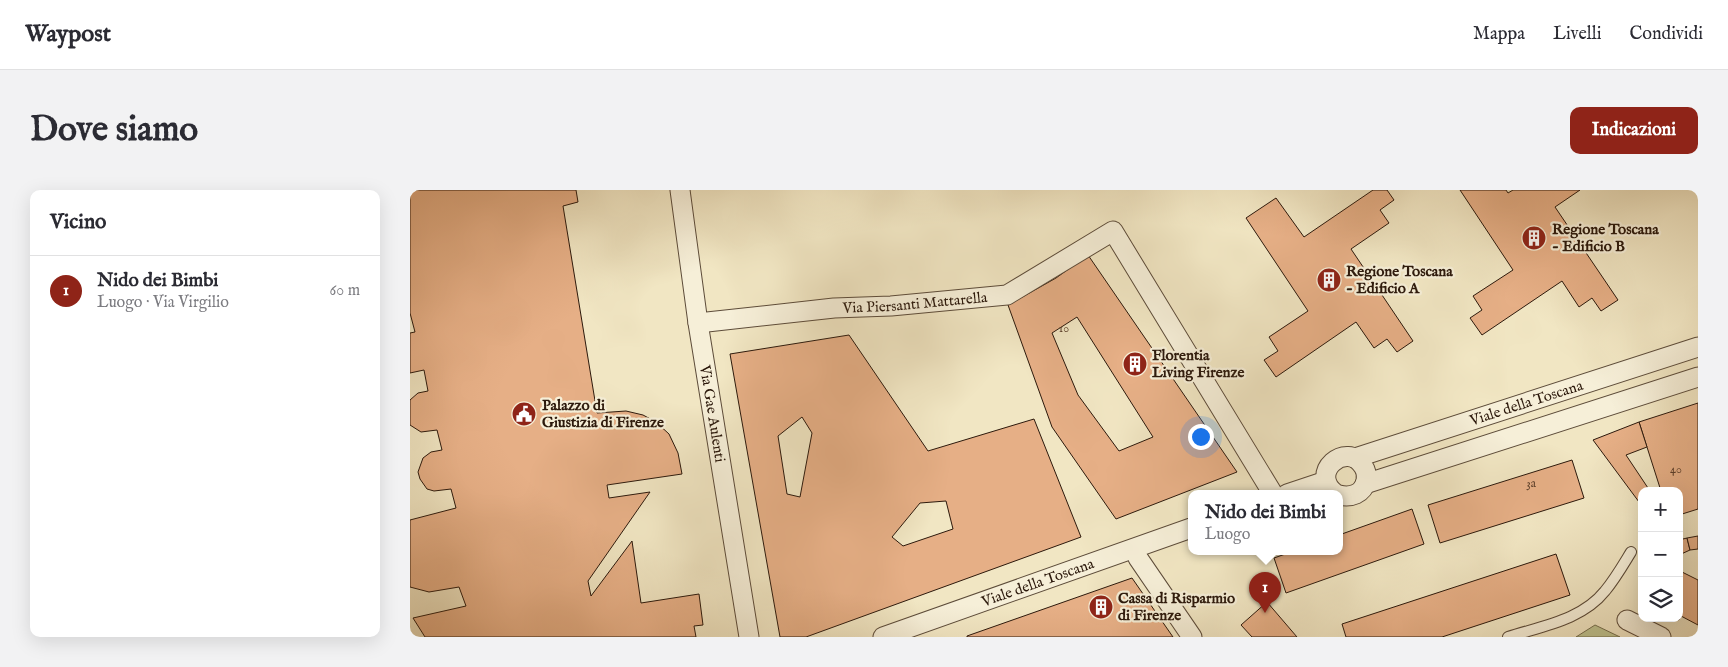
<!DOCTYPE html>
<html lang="it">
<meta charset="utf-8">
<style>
:root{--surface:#fff;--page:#f2f2f3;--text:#2b2b33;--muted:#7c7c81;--line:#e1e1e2;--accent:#8f2418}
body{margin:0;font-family:"IM FELL English",serif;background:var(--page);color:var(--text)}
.controls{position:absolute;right:15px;bottom:15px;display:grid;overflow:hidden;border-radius:10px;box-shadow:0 5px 20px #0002}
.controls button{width:45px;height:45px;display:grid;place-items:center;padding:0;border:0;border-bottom:1px solid var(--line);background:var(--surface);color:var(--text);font:25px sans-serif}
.you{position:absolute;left:790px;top:246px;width:18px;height:18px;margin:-12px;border:4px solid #fff;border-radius:50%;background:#1a73e8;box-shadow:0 0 0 8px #1a73e833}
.badge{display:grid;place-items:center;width:32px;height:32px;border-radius:50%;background:var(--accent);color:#fff;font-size:16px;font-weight:700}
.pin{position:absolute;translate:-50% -41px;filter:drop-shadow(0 1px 2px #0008)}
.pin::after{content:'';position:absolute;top:26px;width:18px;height:15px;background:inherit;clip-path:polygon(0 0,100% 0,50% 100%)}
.popup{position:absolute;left:778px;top:300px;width:155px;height:65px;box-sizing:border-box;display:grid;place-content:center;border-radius:10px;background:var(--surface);filter:drop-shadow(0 1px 4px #0005);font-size:16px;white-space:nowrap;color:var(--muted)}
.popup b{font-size:19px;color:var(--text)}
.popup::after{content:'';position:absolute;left:50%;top:100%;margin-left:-10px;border:10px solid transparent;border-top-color:var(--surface)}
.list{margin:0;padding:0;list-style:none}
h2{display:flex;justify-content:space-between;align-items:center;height:65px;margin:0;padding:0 20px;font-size:21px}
h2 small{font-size:16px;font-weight:400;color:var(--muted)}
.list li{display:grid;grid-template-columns:32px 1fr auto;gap:15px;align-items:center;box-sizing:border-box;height:70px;padding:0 20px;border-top:1px solid var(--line)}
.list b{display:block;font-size:19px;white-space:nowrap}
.list p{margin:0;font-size:16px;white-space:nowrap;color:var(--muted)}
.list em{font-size:16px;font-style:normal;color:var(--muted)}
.icon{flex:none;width:28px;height:28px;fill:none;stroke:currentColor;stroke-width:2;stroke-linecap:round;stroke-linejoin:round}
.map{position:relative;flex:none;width:1288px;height:447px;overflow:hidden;border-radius:10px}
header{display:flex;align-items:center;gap:30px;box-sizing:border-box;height:70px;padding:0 25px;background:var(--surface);border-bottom:1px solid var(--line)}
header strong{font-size:24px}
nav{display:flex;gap:28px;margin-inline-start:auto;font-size:18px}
.intro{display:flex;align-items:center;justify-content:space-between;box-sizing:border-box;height:120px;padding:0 30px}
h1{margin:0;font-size:35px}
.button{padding:12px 22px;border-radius:10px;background:var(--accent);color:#fff;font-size:18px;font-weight:700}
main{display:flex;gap:30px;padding:0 30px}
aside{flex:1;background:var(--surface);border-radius:10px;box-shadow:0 5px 20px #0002}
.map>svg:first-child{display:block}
</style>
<header>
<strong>Waypost</strong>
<nav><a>Mappa</a><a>Livelli</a><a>Condividi</a></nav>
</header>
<div class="intro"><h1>Dove siamo</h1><a class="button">Indicazioni</a></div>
<main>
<aside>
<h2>Vicino<small></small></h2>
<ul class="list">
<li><span class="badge">1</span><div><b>Nido dei Bimbi</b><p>Luogo · Via Virgilio</p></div><em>60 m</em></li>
</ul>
</aside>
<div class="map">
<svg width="1288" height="447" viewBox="0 0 1288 447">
<rect width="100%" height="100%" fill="#f1e6c3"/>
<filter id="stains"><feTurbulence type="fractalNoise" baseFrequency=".004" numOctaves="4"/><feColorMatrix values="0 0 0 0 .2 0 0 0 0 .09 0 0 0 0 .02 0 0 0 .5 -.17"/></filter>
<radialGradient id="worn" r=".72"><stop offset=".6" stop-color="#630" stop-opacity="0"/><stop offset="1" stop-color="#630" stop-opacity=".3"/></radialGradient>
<polygon fill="#bec390" stroke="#756e4e" points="1185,435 1210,447 1166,447"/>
<g fill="#e6af86" stroke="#2c190c" fill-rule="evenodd">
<polygon points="0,0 166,0 168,12 153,16 187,223 216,221 233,225 246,232 259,244 268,263 272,284 197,295 199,308 240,302 178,391 181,406 222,351 231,413 289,404 293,435 284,436 286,447 15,447 3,428 56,416 49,397 19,402 0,397 0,330 46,318 41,299 24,301 17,299 10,289 8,282 13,268 21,262 32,260 27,240 11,242 0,235 0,210 8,203 18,201 14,180 0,183 0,143 5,142 0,123"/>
<polygon points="963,0 977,0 984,10 970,20 979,33 941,59 1003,151 987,162 977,149 964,158 946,132 866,187 854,170 868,161 859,147 898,121 836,28 866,8 894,47"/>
<polygon points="1050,0 1096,0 1098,3 1103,0 1170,0 1145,17 1208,110 1191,121 1182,108 1169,117 1152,91 1072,145 1060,128 1072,120 1063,106 1103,80"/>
<path d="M 678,65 L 827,282 L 706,329 L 642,237 L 598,115 L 646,88 ZM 667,127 L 743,247 L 709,261 L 668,205 L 642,143 Z"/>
<path d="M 439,145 L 518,261 L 624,229 L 671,347 L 396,447 L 370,447 L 320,164 ZM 392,227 L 402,243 L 390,307 L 377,304 L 368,246 ZM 536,311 L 543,339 L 493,356 L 482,347 L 510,313 Z"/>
<polygon points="1288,213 1288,319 1269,325 1269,301 1251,301 1229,232"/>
<polygon points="1229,232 1237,257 1216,265 1240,301 1232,301 1232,316 1183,250"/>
<polygon points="1162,270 1174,308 1030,353 1018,315"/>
<polygon points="1002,319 1014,354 876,403 864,368 881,362 929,362 929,345"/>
<polygon points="1269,344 1273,349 1277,348 1280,360 1269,365"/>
<polygon points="1288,346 1288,359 1280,360 1277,348"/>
<polygon points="1146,364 1160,405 1032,447 936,447 932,434"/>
<polygon points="1270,381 1288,390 1288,435 1271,426 1269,430 1265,428 1269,428"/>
<polygon points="722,388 763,447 557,447 557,446"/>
<polygon points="857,412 887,447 842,447 831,435"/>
</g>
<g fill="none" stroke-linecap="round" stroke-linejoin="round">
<defs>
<path id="service" d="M 1098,447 C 1132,436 1172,430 1195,401 C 1205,389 1213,375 1221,362"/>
<g id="minor">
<path id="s1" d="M 270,0 L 288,133 L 339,447"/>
<path id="s2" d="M 288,133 L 424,118 L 481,116 L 597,105 L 703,41 L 863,304"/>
<path id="s3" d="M 945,268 L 1288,157"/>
<polyline points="955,294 1288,187"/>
<polyline points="877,304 916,291"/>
<path d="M 926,304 C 897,283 937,250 953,276 C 956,280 957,285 956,291 C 953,304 941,308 929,305"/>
<polyline points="728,368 782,447"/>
<polyline points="1217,430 1251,447"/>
<path id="s4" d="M 473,447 L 781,338"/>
</g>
</defs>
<use href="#service" stroke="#5d4c3a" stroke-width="12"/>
<use href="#minor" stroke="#5d4c3a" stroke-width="21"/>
<use href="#service" stroke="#f6efd8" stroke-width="10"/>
<use href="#minor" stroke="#f6efd8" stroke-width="19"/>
</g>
<defs>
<symbol id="building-disc" viewBox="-11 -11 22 22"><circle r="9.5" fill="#8f2418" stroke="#f6efd8"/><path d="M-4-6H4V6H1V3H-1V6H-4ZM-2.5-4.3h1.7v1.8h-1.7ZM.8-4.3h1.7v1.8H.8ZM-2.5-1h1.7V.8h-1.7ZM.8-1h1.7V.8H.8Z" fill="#fff"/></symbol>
<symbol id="civic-disc" viewBox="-11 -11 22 22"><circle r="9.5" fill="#8f2418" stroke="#f6efd8"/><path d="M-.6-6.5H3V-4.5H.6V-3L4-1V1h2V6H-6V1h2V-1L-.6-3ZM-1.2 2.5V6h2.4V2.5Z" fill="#fff"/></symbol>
</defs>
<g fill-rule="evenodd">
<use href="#building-disc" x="1110" y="34" width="28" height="28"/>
<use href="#building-disc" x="905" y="76" width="28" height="28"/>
<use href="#building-disc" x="711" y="160" width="28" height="28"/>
<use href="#civic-disc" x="100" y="210" width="28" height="28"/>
<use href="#building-disc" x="677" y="403" width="28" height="28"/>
</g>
<g text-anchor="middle" stroke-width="4.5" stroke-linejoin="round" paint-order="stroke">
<g font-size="12" fill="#5a3e2a">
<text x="654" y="142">10</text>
<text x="1266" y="283">40</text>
<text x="1121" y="297">3a</text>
</g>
<g font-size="15" font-weight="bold" fill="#2c190c" stroke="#f6efd8" text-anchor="start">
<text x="1142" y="44">Regione Toscana<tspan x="1142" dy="17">- Edificio B</tspan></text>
<text x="936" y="86">Regione Toscana<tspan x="936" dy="17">- Edificio A</tspan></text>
<text x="742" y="170">Florentia<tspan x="742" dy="17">Living Firenze</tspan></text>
<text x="132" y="220">Palazzo di<tspan x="132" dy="17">Giustizia di Firenze</tspan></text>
<text x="708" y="413">Cassa di Risparmio<tspan x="708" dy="17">di Firenze</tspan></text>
</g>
<g font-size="15" fill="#2c190c" stroke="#f6efd8">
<text dy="5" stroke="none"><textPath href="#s2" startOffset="218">Via Piersanti Mattarella</textPath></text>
<text dy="5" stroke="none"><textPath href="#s3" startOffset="180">Viale della Toscana</textPath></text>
<text dy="5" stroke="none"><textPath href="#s1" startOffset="226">Via Gae Aulenti</textPath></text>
<text dy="5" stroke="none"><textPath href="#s4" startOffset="164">Viale della Toscana</textPath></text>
</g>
</g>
<rect width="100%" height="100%" filter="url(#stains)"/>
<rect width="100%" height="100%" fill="url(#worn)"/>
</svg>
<div class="controls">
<button>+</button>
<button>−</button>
<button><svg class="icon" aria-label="layers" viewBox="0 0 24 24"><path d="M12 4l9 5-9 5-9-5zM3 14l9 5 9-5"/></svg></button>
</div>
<div class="you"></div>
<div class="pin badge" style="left:855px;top:423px">1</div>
<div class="popup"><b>Nido dei Bimbi</b>Luogo</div>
</div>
</main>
